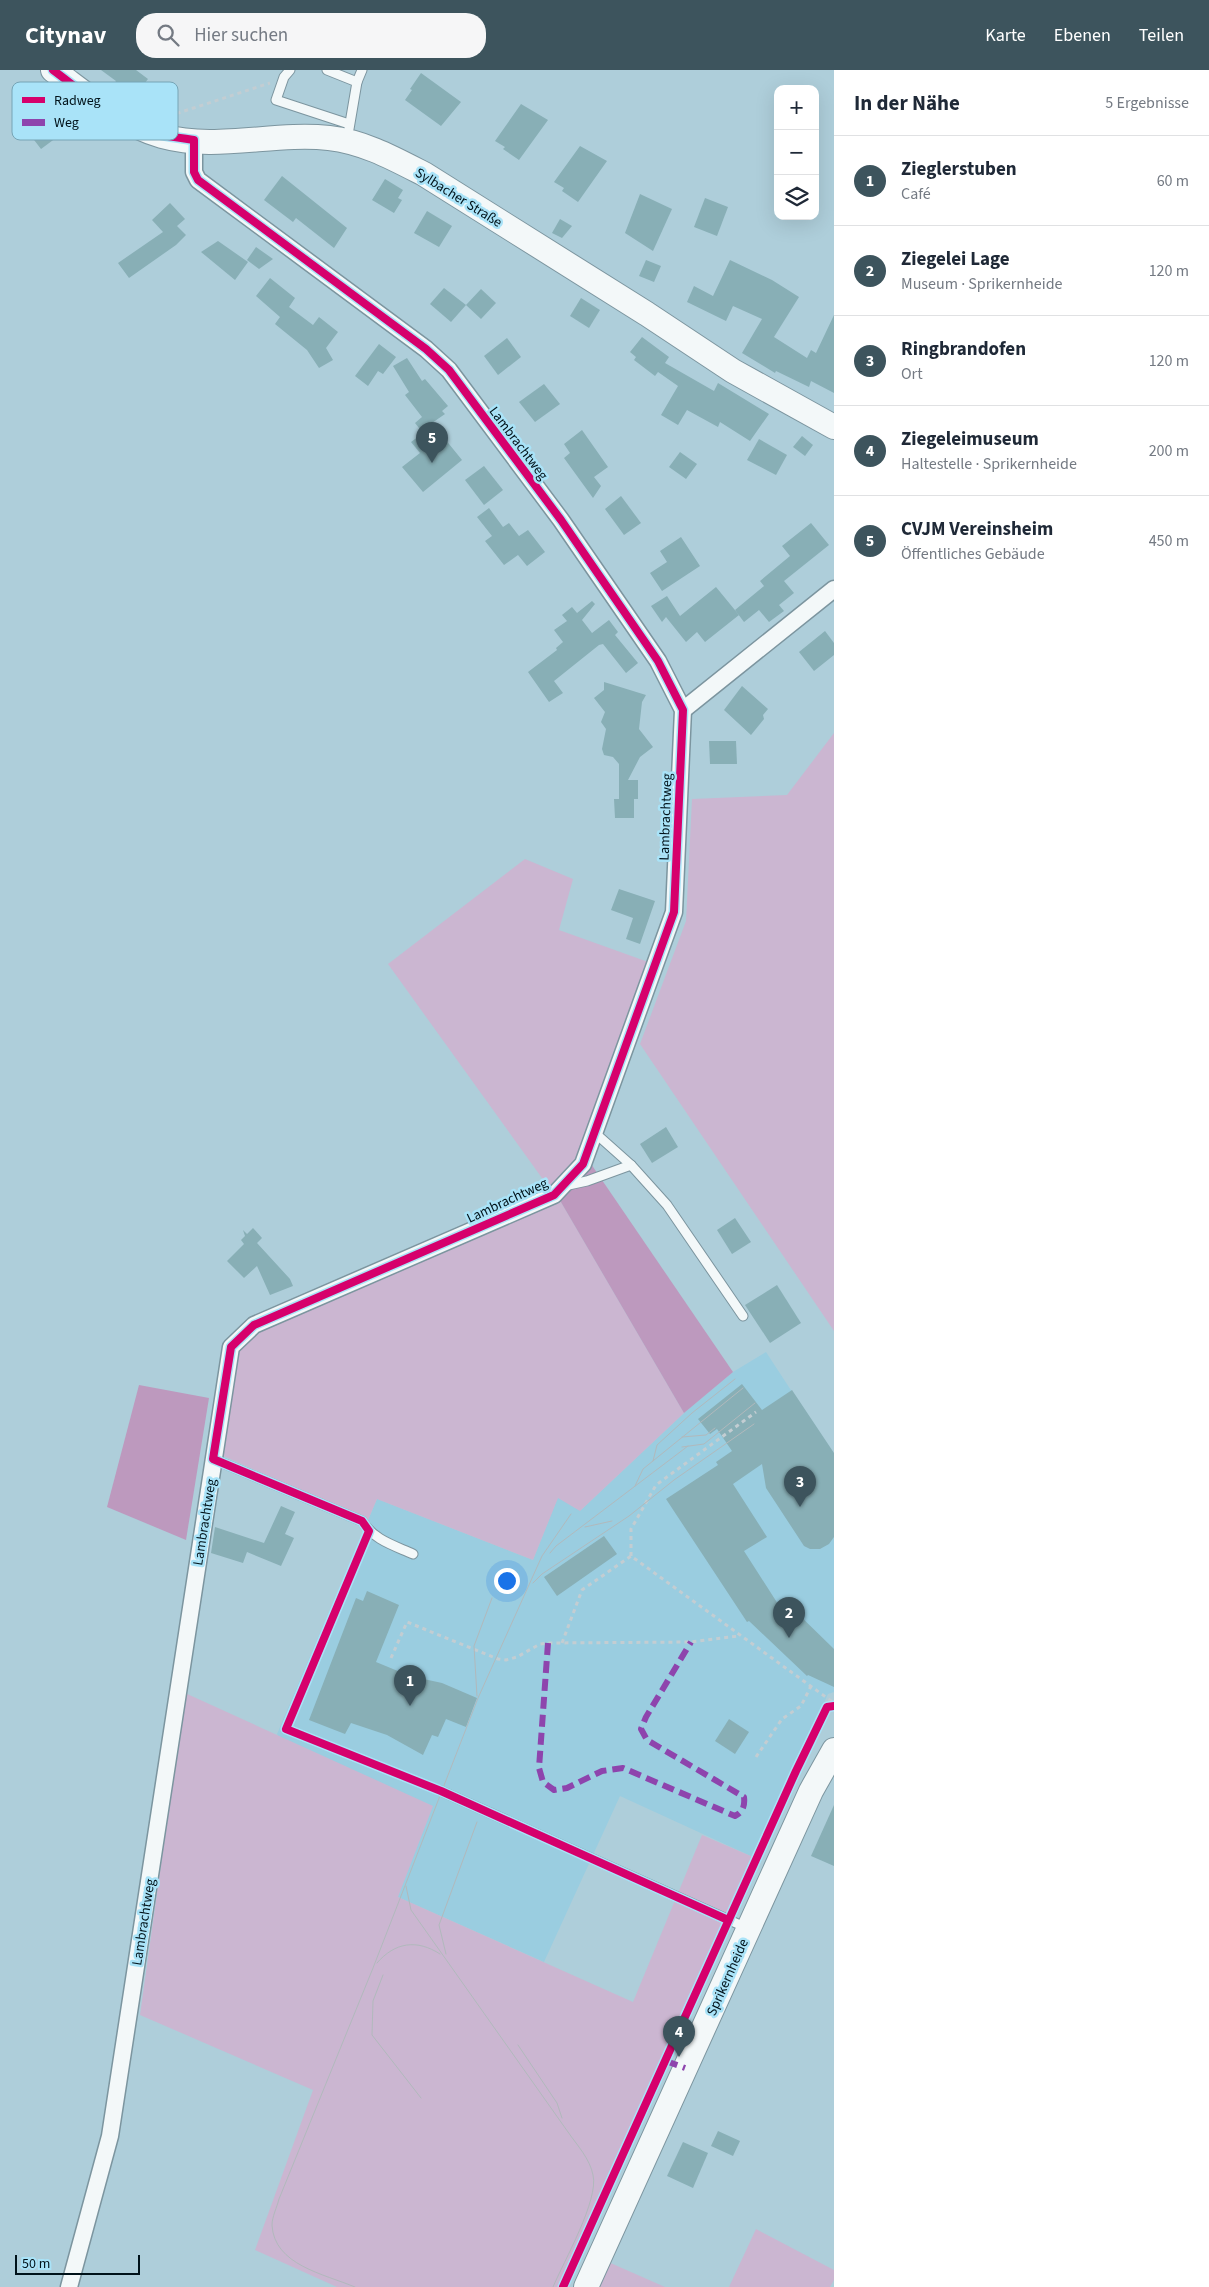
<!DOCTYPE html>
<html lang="de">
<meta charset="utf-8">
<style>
:root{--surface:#fff;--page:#f6f6f7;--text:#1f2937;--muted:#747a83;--line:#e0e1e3;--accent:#3d545d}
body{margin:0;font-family:"Source Sans 3",sans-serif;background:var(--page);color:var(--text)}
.controls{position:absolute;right:15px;top:15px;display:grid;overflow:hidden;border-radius:10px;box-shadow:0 5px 20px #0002}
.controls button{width:45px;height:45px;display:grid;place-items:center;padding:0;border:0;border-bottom:1px solid var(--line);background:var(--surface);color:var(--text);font:25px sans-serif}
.scale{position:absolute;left:15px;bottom:12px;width:125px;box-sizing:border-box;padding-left:5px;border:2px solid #001219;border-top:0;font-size:14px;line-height:18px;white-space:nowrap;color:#001219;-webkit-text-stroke:4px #a9e3f8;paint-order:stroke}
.you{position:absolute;left:506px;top:1510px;width:18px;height:18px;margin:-12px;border:4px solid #fff;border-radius:50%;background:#1a73e8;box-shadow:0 0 0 8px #1a73e833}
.badge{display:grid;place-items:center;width:32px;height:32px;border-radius:50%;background:var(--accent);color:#fff;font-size:16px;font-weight:700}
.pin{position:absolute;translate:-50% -41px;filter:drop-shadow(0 1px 2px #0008)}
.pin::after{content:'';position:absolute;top:26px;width:18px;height:15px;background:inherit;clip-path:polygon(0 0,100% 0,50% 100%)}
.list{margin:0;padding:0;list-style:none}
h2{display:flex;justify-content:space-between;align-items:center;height:65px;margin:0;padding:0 20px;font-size:21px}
h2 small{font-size:16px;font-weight:400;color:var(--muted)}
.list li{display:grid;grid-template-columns:32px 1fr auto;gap:15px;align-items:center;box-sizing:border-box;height:90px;padding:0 20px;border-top:1px solid var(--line)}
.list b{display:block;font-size:19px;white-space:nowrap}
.list p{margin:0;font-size:16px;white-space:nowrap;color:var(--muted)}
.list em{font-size:16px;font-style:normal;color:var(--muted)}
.icon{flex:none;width:28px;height:28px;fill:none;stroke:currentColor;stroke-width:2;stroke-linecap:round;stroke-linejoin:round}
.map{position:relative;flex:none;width:834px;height:2217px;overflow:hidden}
header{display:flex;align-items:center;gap:30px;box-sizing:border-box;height:70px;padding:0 25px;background:var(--accent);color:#fff}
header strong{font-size:24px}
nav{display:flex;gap:28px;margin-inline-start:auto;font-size:18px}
.search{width:350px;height:45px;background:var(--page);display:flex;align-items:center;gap:12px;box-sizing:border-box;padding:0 18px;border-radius:20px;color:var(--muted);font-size:19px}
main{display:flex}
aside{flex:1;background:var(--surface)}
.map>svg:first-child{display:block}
</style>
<header>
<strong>Citynav</strong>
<div class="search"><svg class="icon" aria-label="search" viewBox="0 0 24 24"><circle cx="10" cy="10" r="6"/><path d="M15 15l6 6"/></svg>Hier suchen</div>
<nav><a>Karte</a><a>Ebenen</a><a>Teilen</a></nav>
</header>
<main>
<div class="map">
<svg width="834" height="2217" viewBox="0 0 834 2217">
<rect width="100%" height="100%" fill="#aeceda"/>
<polygon fill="#9acde0" points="766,1282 834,1386 834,1622 828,1624 753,1787 620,1726 544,1892 398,1827 277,1664 377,1429 533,1490 558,1427 581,1440 684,1343 733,1302"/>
<g fill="#cbb6d1">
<polygon points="834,663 834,1261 640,974 686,851 692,729 787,725"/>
<polygon points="525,789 573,809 559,860 651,893 574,1098 552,1122 388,894"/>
<polygon points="558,1127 684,1343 580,1441 558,1428 533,1490 377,1429 368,1450 219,1384 236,1281 255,1263"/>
<polygon points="185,1623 433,1736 398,1827 633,1932 702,1765 753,1787 559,2217 337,2217 255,2180 313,2020 140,1945"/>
<polygon points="756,2159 834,2200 834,2210 830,2217 729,2217"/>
<polygon points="606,2191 665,2217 594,2217"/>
</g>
<g fill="#bd99be">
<polygon points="589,1091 733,1302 684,1343 558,1127"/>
<polygon points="139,1315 209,1328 186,1470 107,1437"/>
</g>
<g fill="#88afb6">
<polygon points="101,0 136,0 148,9 133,28 114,14 116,11"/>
<polygon points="421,3 461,32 441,56 405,30 412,20 410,19"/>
<polygon points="521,34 548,50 519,90 503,79 505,77 495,71"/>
<polygon points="40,36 50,50 53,48 64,62 41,79 31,66 27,69 16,54"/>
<polygon points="580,76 607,91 578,132 562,121 564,118 554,112"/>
<polygon points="282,106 347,158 334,178 296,148 293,152 264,130"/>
<polygon points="385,109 403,120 398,128 402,130 394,143 372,130"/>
<polygon points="640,124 672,139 653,181 625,163"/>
<polygon points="705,128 728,137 717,166 694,157"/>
<polygon points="170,133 185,149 177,156 186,165 176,175 129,208 118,193 163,162 152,150"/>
<polygon points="427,141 452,156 439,177 414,163"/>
<polygon points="560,149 572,156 562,168 552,163"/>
<polygon points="218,171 248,192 235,210 201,182"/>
<polygon points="256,177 273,189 259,199 247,190"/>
<polygon points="646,190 661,196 654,212 639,206"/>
<polygon points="730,190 772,210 799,227 774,267 807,288 811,280 816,283 834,245 834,323 811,311 809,317 776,301 775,303 742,283 762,249 733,236 726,251 687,232 694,216 713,226"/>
<polygon points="270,208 295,228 289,237 313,255 319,247 338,262 326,278 333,290 319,298 307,280 275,254 280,247 256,226"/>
<polygon points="444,218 466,235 451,252 430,234"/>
<polygon points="481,219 496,233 481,249 466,235"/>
<polygon points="581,228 600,240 589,258 570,246"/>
<polygon points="642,267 669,287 665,293 714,321 718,313 769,344 750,371 720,352 718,357 687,340 678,355 661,345 678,316 658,302 655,306 634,290 636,287 630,282"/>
<polygon points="507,268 521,287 498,305 484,286"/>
<polygon points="379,274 396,287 383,304 378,301 368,316 355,306"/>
<polygon points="407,288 422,311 425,309 448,336 442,341 445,344 432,353 462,390 423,422 402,397 420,383 411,372 423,363 415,353 422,347 405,325 409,322 393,296"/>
<polygon points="544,314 560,334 535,352 519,332"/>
<polygon points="582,360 608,397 594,407 601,416 593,428 564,388 570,383 564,374"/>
<polygon points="802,366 813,375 805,386 793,377"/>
<polygon points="759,369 787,385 776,405 747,390"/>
<polygon points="680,382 697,394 686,409 669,397"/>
<polygon points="484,396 503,420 484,435 465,410"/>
<polygon points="621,426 641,453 624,465 605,439"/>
<polygon points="489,438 503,457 509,453 519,466 528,460 545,482 527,496 518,485 504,495 485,471 492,466 477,447"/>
<polygon points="811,453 829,475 784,511 794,523 779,535 784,541 769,552 759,540 744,552 735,540 764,516 760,511 790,486 782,476"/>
<polygon points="681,467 700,496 662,521 650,503 667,492 660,481"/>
<polygon points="716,517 739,545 705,572 697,562 686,572 666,547 662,552 651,536 667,526 680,546"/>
<polygon points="592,531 595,534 582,550 592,563 609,550 618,562 615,565 638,593 626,603 603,574 599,575 554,611 563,623 549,632 528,602 557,580 556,578 563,572 554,560 567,551 562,545 572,537 577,543"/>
<polygon points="825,561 834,573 834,585 814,601 799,582"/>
<polygon points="604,612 646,625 642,632 639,659 653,677 640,687 628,710 638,710 638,729 634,729 634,748 615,748 614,729 619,729 619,694 613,687 604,685 602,679 606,659 601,652 605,642 594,628 604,620"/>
<polygon points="742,616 768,639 763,645 764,649 751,665 724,640"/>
<polygon points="709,671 736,671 737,694 710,694"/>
<polygon points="619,819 655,831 640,874 626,869 633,848 611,840"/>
<polygon points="666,1057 678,1077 652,1093 640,1074"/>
<polygon points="735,1148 751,1172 732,1184 717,1160"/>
<polygon points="253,1158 262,1168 257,1173 290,1209 293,1216 270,1225 257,1196 244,1208 227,1191 244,1174 241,1170 245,1166 243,1160 247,1164"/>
<polygon points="777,1215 801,1253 770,1273 745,1235"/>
<polygon points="742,1314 762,1340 792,1320 834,1383 834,1467 829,1474 820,1479 810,1479 804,1476 766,1418 762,1394 733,1414 767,1467 744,1481 785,1545 792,1538 834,1579 834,1617 808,1605 807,1606 749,1551 747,1552 666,1429 718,1395 716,1392 732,1381 717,1359 710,1364 698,1349"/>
<polygon points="281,1436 295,1442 285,1464 294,1468 281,1496 247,1482 243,1493 211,1483 215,1457 264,1473"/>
<polygon points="604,1466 617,1484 557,1526 544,1507"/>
<polygon points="367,1521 399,1535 376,1592 410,1606 442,1613 477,1628 466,1657 446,1649 438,1667 432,1665 423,1685 387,1665 351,1653 345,1664 309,1650 356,1528 363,1531"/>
<polygon points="729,1649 749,1662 735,1684 715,1671"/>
<polygon points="834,1735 834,1796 811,1786"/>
<polygon points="718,2061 740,2071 733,2086 711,2076"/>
<polygon points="683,2072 708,2083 693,2118 667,2106"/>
</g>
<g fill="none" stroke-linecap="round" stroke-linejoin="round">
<defs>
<g id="service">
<polyline points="290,0 284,7 276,30 349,54"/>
<polyline points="327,0 357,12 349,59"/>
<polyline points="357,12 362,0"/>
<polyline points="594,1062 631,1095 667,1135 743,1246"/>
<polyline points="564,1116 587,1111 631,1095"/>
<path d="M 213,1389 L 362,1451 C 374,1470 393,1475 413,1484"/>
<polyline points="441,1721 747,1858"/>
</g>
<g id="minor">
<polyline points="683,640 834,519"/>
<polyline points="69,2217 110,2066 231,1277 254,1255 554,1125 583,1094 674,842 683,640 658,591 561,450 449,300 426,279 198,110 194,102 194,70"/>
</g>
<g id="secondary">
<path d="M 53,0 C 87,25 120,54 162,66 C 216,81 274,62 329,68 C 364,72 393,88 424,104 L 647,244 L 733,301 L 834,357"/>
<polyline points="586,2217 811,1721 834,1680"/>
</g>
</defs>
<use href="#service" stroke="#7c959f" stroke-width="11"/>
<use href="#minor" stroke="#7c959f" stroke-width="19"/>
<use href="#secondary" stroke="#7c959f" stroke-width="26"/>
<g stroke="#c3cdd2" stroke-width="3" stroke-dasharray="4 4" stroke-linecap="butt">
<polyline points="169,46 270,13"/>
<polyline points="631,1486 631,1459 656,1415 756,1342"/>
<polyline points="562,1573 582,1520 631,1486 834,1633"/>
<polyline points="391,1588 407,1552 498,1589 506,1590 517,1587 540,1574 548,1573 691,1572 739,1566"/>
<polyline points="756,1687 782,1649 801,1636 811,1616"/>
</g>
<use href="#service" stroke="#f3f8f9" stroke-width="9"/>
<use href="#minor" stroke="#f3f8f9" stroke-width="16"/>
<use href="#secondary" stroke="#f3f8f9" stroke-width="24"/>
<g stroke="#b1b9bc" stroke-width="1">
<polyline points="682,1367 706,1365 715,1358"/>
<polyline points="682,1377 704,1374 755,1333"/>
<polyline points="653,1391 657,1375 692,1343 735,1309"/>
<polyline points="635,1416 643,1399 743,1318"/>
<polyline points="585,1457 612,1451"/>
<polyline points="550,1483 556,1476 688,1376"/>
<polyline points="533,1513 542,1504 629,1446 674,1410 754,1354"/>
<polyline points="477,1626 474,1576 492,1528"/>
<path d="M 406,1816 L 411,1840 L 568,2062 C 577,2075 590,2089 593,2105 C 599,2130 564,2191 553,2217"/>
<polyline points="446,1884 439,1855 477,1752"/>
<path d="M 377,1893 C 395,1872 417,1869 440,1884"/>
<polyline points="383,1905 373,1931 372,1965 421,2028"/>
<polyline points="518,1975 557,2033 562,2048"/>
<path d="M 355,2217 C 324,2204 274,2195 272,2155 C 272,2147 277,2137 279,2129 L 373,1898 L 478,1628 L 542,1486 L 571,1444"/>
</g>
<g stroke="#8e44ad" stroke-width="6" stroke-dasharray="12 6" stroke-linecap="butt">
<path d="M 548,1573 L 539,1698 L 543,1712 L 554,1720 L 567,1718 L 602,1701 L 623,1698 L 735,1746 C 743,1742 745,1736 744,1727 L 647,1670 L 641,1659 L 646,1647 L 691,1572"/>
<polyline points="666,1991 685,1998"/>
</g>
<defs>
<g id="cycleway">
<path d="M 53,0 C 80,20 106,43 137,57 C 154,65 174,67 194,70 L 194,102 L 198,110 L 426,279 L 449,300 L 561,450 L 658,591 L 683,640 L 674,842 L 583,1094 L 554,1125 L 254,1255 L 231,1277 L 213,1389 L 362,1451 L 369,1461 L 286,1659 L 441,1721 L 728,1850"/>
<polyline points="563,2217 796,1701 827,1637 834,1636"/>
</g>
</defs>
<use href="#cycleway" stroke="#a9e3f8" stroke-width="11"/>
<use href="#cycleway" stroke="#d6006c" stroke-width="8"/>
</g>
<g text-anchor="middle" stroke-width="5" stroke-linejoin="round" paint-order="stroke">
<g font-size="14" fill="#001219" stroke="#a9e3f8">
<text transform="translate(459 127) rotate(32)" y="5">Sylbacher Straße</text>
<text transform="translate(519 373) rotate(53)" y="5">Lambrachtweg</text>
<text transform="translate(665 747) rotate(-88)" y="5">Lambrachtweg</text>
<text transform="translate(507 1130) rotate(-25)" y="5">Lambrachtweg</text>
<text transform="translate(204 1452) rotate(-81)" y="5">Lambrachtweg</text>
<text transform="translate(143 1852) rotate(-81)" y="5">Lambrachtweg</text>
<text transform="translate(727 1907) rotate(-66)" y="5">Sprikernheide</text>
</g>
</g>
<rect x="12" y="12" width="166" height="58" rx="8" fill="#a9e3f8" stroke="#76a4b5" stroke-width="1"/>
<rect x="22" y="27" width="23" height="6" fill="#d6006c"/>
<rect x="22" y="49" width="23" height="7" fill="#8e44ad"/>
<g font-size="14" fill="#001219">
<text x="54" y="35">Radweg</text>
<text x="54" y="57">Weg</text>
</g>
</svg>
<div class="controls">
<button>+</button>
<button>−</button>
<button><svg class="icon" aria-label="layers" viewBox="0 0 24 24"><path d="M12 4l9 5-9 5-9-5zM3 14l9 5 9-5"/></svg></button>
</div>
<div class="scale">50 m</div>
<div class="you"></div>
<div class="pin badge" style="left:410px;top:1636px">1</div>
<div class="pin badge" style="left:789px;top:1568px">2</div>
<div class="pin badge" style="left:800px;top:1437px">3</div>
<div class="pin badge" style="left:679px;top:1987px">4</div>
<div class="pin badge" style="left:432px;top:393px">5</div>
</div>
<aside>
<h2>In der Nähe<small>5 Ergebnisse</small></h2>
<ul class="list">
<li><span class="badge">1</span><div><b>Zieglerstuben</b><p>Café</p></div><em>60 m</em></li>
<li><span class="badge">2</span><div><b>Ziegelei Lage</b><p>Museum · Sprikernheide</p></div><em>120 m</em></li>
<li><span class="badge">3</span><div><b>Ringbrandofen</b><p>Ort</p></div><em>120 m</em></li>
<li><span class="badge">4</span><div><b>Ziegeleimuseum</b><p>Haltestelle · Sprikernheide</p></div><em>200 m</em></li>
<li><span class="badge">5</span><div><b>CVJM Vereinsheim</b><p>Öffentliches Gebäude</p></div><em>450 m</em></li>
</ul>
</aside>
</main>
